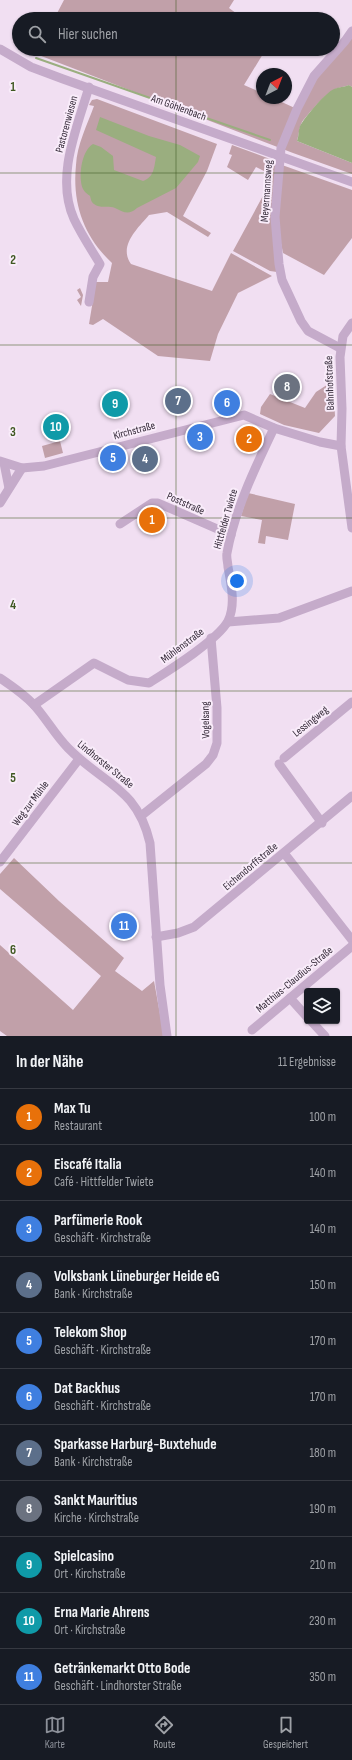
<!DOCTYPE html>
<html lang="de">
<meta charset="utf-8">
<style>
:root{--surface:#171b24;--page:#242831;--text:#f1f3f6;--muted:#9ea1a6;--line:#363941;--accent:#8c9099}
body{margin:0;font-family:"Sofia Sans Condensed",sans-serif;background:var(--page);color:var(--text)}
.controls{position:absolute;right:12px;bottom:12px;display:grid;overflow:hidden;border-radius:4px;box-shadow:0 1px 3px #0004}
.controls button{width:36px;height:36px;display:grid;place-items:center;padding:0;border:0;border-bottom:1px solid var(--line);background:var(--surface);color:var(--text);font:20px sans-serif}
.compass{position:absolute;left:256px;top:68px;width:36px;height:36px;border-radius:50%;background:var(--surface);box-shadow:0 1px 3px #0004;rotate:42deg}
.you{position:absolute;left:237px;top:581px;width:14px;height:14px;margin:-10px;border:3px solid #fff;border-radius:50%;background:#1a73e8;box-shadow:0 0 0 6px #1a73e833}
.badge{display:grid;place-items:center;width:26px;height:26px;border-radius:50%;background:var(--accent);color:#fff;font-size:13px;font-weight:700}
.pin{position:absolute;translate:-50% -50%;border:2px solid #fff;box-shadow:0 1px 4px #0006}
.list{margin:0;padding:0;list-style:none}
h2{display:flex;justify-content:space-between;align-items:center;height:52px;margin:0;padding:0 16px;font-size:17px}
h2 small{font-size:13px;font-weight:400;color:var(--muted)}
.list li{display:grid;grid-template-columns:26px 1fr auto;gap:12px;align-items:center;box-sizing:border-box;height:56px;padding:0 16px;border-top:1px solid var(--line)}
.list b{display:block;font-size:15px;white-space:nowrap}
.list p{margin:0;font-size:13px;white-space:nowrap;color:var(--muted)}
.list em{font-size:13px;font-style:normal;color:var(--muted)}
.icon{flex:none;width:22px;height:22px;fill:none;stroke:currentColor;stroke-width:2;stroke-linecap:round;stroke-linejoin:round}
.map{position:relative;flex:none;width:352px;height:1036px;overflow:hidden}
.search{position:absolute;background:var(--surface);box-shadow:0 1px 3px #0004;left:12px;right:12px;top:12px;height:44px;display:flex;align-items:center;gap:10px;box-sizing:border-box;padding:0 14px;border-radius:22px;color:var(--muted);font-size:15px}
.sheet{height:668px;background:var(--surface)}
nav{display:flex;justify-content:space-around;align-items:center;box-sizing:border-box;height:56px;border-top:1px solid var(--line);background:var(--surface);font-size:11px;color:var(--muted)}
nav a{display:grid;justify-items:center;gap:2px}
nav .on{color:var(--accent)}
.map>svg:first-child{display:block}
</style>
<div class="map">
<svg width="352" height="1036" viewBox="0 0 352 1036">
<rect width="100%" height="100%" fill="#f1dff2"/>
<g fill="#c1a0a9">
<polygon points="64,0 234,0 229,8 244,19 54,19"/>
<path d="M 352,31 L 352,87 L 349,85 C 344,87 338,87 334,90 C 325,94 308,114 302,122 C 299,128 299,134 297,141 L 352,163 L 352,174 L 293,153 L 36,54 L 38,49 L 266,49 L 244,85 L 262,93 L 262,98 L 273,98 L 297,109 L 305,95 Z"/>
<path d="M 97,99 L 217,144 L 207,171 L 183,216 L 211,233 L 208,237 L 167,212 L 149,215 C 138,228 118,246 131,264 L 212,291 L 231,253 L 272,276 L 238,293 L 218,334 L 210,361 L 158,356 L 103,319 L 93,325 L 89,324 L 96,282 L 108,282 L 112,263 C 84,237 72,204 76,165 C 77,145 87,125 94,106 L 89,105 L 92,100 Z"/>
<polygon points="232,145 270,159 264,171 256,167 248,180 227,167 232,155 229,154"/>
<polygon points="275,163 278,164 277,272 270,271 233,251 271,181 266,178"/>
<polygon points="282,165 352,190 352,238 324,275 283,253 277,224"/>
<polygon points="80,288 83,295 81,306 77,300 81,297 77,290"/>
<polygon points="333,381 335,416 319,433 284,425 260,414 261,407 270,394 305,408 316,392"/>
<polygon points="60,441 63,453 45,458 42,446"/>
<polygon points="248,493 295,504 288,540 266,536 265,544 258,543 262,520 241,516"/>
<polygon points="14,858 59,901 124,958 115,971 142,991 154,981 164,1036 7,1036 0,1031 0,945 73,1010 101,976 0,889 0,874"/>
</g>
<g fill="#9aae7f">
<path d="M 349,85 L 352,87 L 352,163 L 297,141 C 299,136 298,131 300,126 C 305,117 325,93 334,89 C 339,87 344,87 349,85 Z"/>
<path d="M 100,117 L 149,136 L 180,145 L 200,156 L 198,162 L 176,188 L 137,208 C 128,216 124,212 115,208 C 108,205 100,209 94,204 C 91,202 91,199 90,196 C 88,194 85,193 83,189 C 78,178 81,151 93,144 L 101,147 L 113,156 L 114,170 L 143,181 C 154,177 154,168 156,157 L 96,130 Z"/>
</g>
<g fill="none" stroke-linecap="round" stroke-linejoin="round">
<g stroke="#9aae7f" stroke-width="2">
<polyline points="36,58 170,105"/>
<polyline points="186,111 270,140"/>
</g>
<g stroke="#c5abca" stroke-width="9">
<polyline points="0,49 31,67 63,79 352,182"/>
<path d="M 89,87 C 77,128 55,177 74,219 C 81,234 91,249 100,264 L 93,277 L 89,302"/>
<polyline points="352,323 343,336 340,357 342,409 341,446 352,528"/>
<polyline points="340,348 308,331 301,321 282,280 279,264 275,217 281,148 297,109 314,76 345,41 352,31"/>
<polyline points="0,461 22,468 44,466 244,415 274,428 320,442 341,446"/>
<polyline points="4,463 9,488"/>
<polyline points="0,503 22,468"/>
<polyline points="120,524 152,503 158,503 231,535"/>
<polyline points="228,622 279,618 352,591"/>
<path d="M 0,678 C 12,686 24,694 34,705 C 46,718 55,735 68,748 C 103,784 137,787 150,843 L 160,985 L 167,1036"/>
<path d="M 34,705 L 94,663 L 128,680 L 149,683 C 168,671 218,640 228,621 C 236,605 231,584 228,567 C 228,563 226,557 227,553 C 235,509 255,468 274,428"/>
<polyline points="284,758 352,702"/>
<polyline points="279,764 322,823"/>
<polyline points="141,816 206,764 213,755 217,743 217,708 211,638"/>
<polyline points="284,853 352,940"/>
<polyline points="0,862 79,759"/>
<polyline points="156,937 178,933 194,927 352,796"/>
<polyline points="290,998 307,1017"/>
<polyline points="311,1021 325,1036"/>
<polyline points="252,1030 352,946"/>
</g>
</g>
<path fill="none" stroke="#3f5821" stroke-width="1" stroke-opacity="0.55" d="M 176,0 L 176,19M 176,49 L 176,1036M 0,173 L 352,173M 0,345 L 352,345M 0,518 L 352,518M 0,691 L 352,691M 0,863 L 352,863"/>
<g text-anchor="middle" stroke-width="4" stroke-linejoin="round" paint-order="stroke">
<g font-size="11" fill="#342a38" stroke="#f9ecfa">
<text transform="translate(179 107) rotate(20)" y="4">Am Göhlenbach</text>
<text transform="translate(66 124) rotate(-75)" y="4">Pastorenwiesen</text>
<text transform="translate(266 191) rotate(-86)" y="4">Meyermannsweg</text>
<text transform="translate(329 383) rotate(-92)" y="4">Bahnhofstraße</text>
<text transform="translate(134 430) rotate(-15)" y="4">Kirchstraße</text>
<text transform="translate(186 503) rotate(24)" y="4">Poststraße</text>
<text transform="translate(225 519) rotate(-74)" y="4">Hittfelder Twiete</text>
<text transform="translate(182 645) rotate(-37)" y="4">Mühlenstraße</text>
<text transform="translate(205 720) rotate(-91)" y="4">Vogelsang</text>
<text transform="translate(310 721) rotate(-39)" y="4">Lessingweg</text>
<text transform="translate(106 764) rotate(39)" y="4">Lindhorster Straße</text>
<text transform="translate(30 803) rotate(-53)" y="4">Weg zur Mühle</text>
<text transform="translate(250 866) rotate(-40)" y="4">Eichendorffstraße</text>
<text transform="translate(294 979) rotate(-40)" y="4">Matthias-Claudius-Straße</text>
</g>
</g>
<g font-size="13" text-anchor="middle" font-weight="bold" fill="#3f5821" stroke="#f9ecfa" stroke-width="4" stroke-linejoin="round" paint-order="stroke">
<text x="13" y="91">1</text>
<text x="13" y="264">2</text>
<text x="13" y="436">3</text>
<text x="13" y="609">4</text>
<text x="13" y="782">5</text>
<text x="13" y="954">6</text>
</g>
</svg>
<div class="controls">
<button><svg class="icon" aria-label="layers" viewBox="0 0 24 24"><path d="M12 4l9 5-9 5-9-5zM3 14l9 5 9-5"/></svg></button>
</div>
<svg class="compass" viewBox="-18 -18 36 36"><path d="M0-13l5 13h-10z" fill="#e53935"/><path d="M0 13l5-13h-10z" fill="#9ea1a6"/></svg>
<div class="you"></div>
<div class="pin badge" style="left:152px;top:520px;background:#e8710a">1</div>
<div class="pin badge" style="left:249px;top:439px;background:#e8710a">2</div>
<div class="pin badge" style="left:200px;top:437px;background:#3f7fe0">3</div>
<div class="pin badge" style="left:145px;top:459px;background:#5c6f8a">4</div>
<div class="pin badge" style="left:113px;top:458px;background:#3f7fe0">5</div>
<div class="pin badge" style="left:227px;top:403px;background:#3f7fe0">6</div>
<div class="pin badge" style="left:178px;top:401px;background:#5c6f8a">7</div>
<div class="pin badge" style="left:287px;top:387px;background:#6b7280">8</div>
<div class="pin badge" style="left:115px;top:404px;background:#0f9aa8">9</div>
<div class="pin badge" style="left:56px;top:427px;background:#0f9aa8">10</div>
<div class="pin badge" style="left:124px;top:926px;background:#3f7fe0">11</div>
<div class="search"><svg class="icon" aria-label="search" viewBox="0 0 24 24"><circle cx="10" cy="10" r="6"/><path d="M15 15l6 6"/></svg>Hier suchen</div>
</div>
<section class="sheet">
<h2>In der Nähe<small>11 Ergebnisse</small></h2>
<ul class="list">
<li><span class="badge" style="background:#e8710a">1</span><div><b>Max Tu</b><p>Restaurant</p></div><em>100 m</em></li>
<li><span class="badge" style="background:#e8710a">2</span><div><b>Eiscafé Italia</b><p>Café · Hittfelder Twiete</p></div><em>140 m</em></li>
<li><span class="badge" style="background:#3f7fe0">3</span><div><b>Parfümerie Rook</b><p>Geschäft · Kirchstraße</p></div><em>140 m</em></li>
<li><span class="badge" style="background:#5c6f8a">4</span><div><b>Volksbank Lüneburger Heide eG</b><p>Bank · Kirchstraße</p></div><em>150 m</em></li>
<li><span class="badge" style="background:#3f7fe0">5</span><div><b>Telekom Shop</b><p>Geschäft · Kirchstraße</p></div><em>170 m</em></li>
<li><span class="badge" style="background:#3f7fe0">6</span><div><b>Dat Backhus</b><p>Geschäft · Kirchstraße</p></div><em>170 m</em></li>
<li><span class="badge" style="background:#5c6f8a">7</span><div><b>Sparkasse Harburg-Buxtehude</b><p>Bank · Kirchstraße</p></div><em>180 m</em></li>
<li><span class="badge" style="background:#6b7280">8</span><div><b>Sankt Mauritius</b><p>Kirche · Kirchstraße</p></div><em>190 m</em></li>
<li><span class="badge" style="background:#0f9aa8">9</span><div><b>Spielcasino</b><p>Ort · Kirchstraße</p></div><em>210 m</em></li>
<li><span class="badge" style="background:#0f9aa8">10</span><div><b>Erna Marie Ahrens</b><p>Ort · Kirchstraße</p></div><em>230 m</em></li>
<li><span class="badge" style="background:#3f7fe0">11</span><div><b>Getränkemarkt Otto Bode</b><p>Geschäft · Lindhorster Straße</p></div><em>350 m</em></li>
</ul>
</section>
<nav>
<a class="on"><svg class="icon" aria-label="map" viewBox="0 0 24 24"><path d="M3 6l6-2 6 2 6-2v14l-6 2-6-2-6 2zM9 4v14M15 6v14"/></svg>Karte</a>
<a><svg class="icon" aria-label="directions" viewBox="0 0 24 24"><path d="M12 3l9 9-9 9-9-9zM9 14v-3h6M13 9l2 2-2 2"/></svg>Route</a>
<a><svg class="icon" aria-label="saved" viewBox="0 0 24 24"><path d="M7 4h10v16l-5-4-5 4z"/></svg>Gespeichert</a>
</nav>
